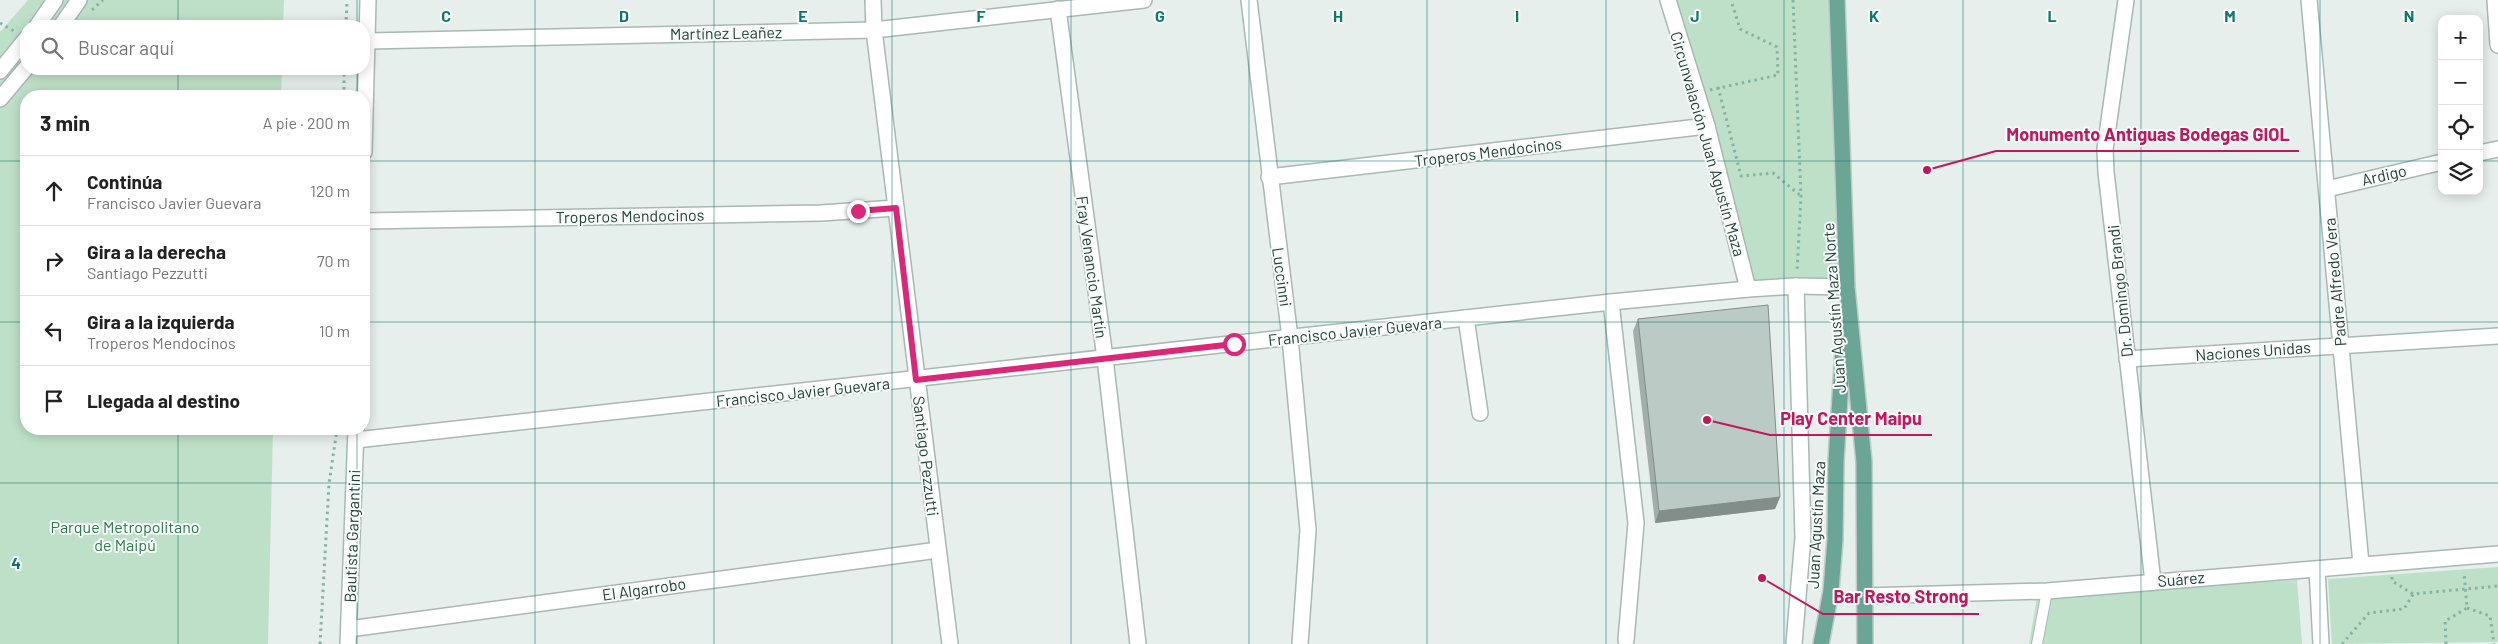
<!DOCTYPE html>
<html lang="es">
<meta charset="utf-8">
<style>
:root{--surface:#fff;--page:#f6f6f6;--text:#222;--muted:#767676;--line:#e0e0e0}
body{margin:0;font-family:Barlow,sans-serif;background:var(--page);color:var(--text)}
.controls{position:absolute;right:15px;top:15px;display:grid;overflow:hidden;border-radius:10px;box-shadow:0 2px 12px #0003}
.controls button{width:45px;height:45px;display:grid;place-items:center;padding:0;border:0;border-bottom:1px solid var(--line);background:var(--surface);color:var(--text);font:25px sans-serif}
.stop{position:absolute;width:15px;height:15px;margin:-11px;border:4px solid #db2777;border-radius:50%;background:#fff}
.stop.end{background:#db2777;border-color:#fff;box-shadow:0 1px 5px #0008}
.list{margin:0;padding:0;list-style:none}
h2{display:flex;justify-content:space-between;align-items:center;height:65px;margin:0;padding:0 20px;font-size:21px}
h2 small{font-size:16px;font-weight:400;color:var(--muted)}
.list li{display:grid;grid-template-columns:32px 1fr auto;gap:15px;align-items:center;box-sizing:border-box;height:70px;padding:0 20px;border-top:1px solid var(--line)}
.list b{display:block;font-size:19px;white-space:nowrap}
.list p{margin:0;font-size:16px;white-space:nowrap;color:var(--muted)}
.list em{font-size:16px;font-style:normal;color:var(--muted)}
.icon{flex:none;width:28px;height:28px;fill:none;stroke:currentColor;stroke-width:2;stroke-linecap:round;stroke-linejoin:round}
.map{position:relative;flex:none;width:2498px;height:644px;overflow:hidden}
.search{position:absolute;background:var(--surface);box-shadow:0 2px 12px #0003;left:20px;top:20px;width:350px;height:55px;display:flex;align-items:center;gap:12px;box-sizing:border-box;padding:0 18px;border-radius:20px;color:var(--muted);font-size:19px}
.panel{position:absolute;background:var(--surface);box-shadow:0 2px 12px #0003;left:20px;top:90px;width:350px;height:345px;border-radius:20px}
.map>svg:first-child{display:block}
</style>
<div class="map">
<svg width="2498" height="644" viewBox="0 0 2498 644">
<rect width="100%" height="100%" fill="#e6efeb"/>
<g fill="#bfe0c8">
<polygon points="28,0 284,0 283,26 26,26 26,69 282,69 281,96 26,96 26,429 273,429 268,644 0,644 0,32"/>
<polygon points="1668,0 1837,0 1847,287 1748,289"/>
<polygon points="2498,567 2498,642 2332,644 2328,579"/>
<polygon points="2297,580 2302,644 2029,644 2037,597"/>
</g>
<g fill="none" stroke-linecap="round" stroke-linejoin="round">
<defs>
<polyline id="lane" points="2037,644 2047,591"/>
<g id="street">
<polyline points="873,0 874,30 950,644"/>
<polyline points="1249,0 1290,338 1308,530 1300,644"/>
<polyline points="1668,0 1707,126 1748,289"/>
<polyline points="2126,0 2105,149 2106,172 2153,582"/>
<polyline points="2309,0 2361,564"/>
<polyline points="2495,0 2498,45"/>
<polyline points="1058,9 1105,358 1138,644"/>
<polyline points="37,26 55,0"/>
<polyline points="61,26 79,0"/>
<polyline points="367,41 874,30 1144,0"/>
<polyline points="0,71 26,39"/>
<polyline points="0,99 26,68"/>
<polyline points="2479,153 2498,149"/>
<polyline points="1269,177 1707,126"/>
<polyline points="2327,189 2442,162"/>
<polyline points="364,221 821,213 896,208"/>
<polyline points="1611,302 1636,523 1626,640"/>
<polyline points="1466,318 1480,413"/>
<polyline points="2127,359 2498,336"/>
<polyline points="356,440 1611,302 1748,289 1796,286 1803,537 1794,644"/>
<polyline points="2317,569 2321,644"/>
<polyline points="1864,596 2047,591 2498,554"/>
<polyline points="349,629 938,550"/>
</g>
<g id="secondary">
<polyline points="364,152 368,0"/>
<polyline points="1796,286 1847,287"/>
<polyline points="348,644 356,429"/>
</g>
<g id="primary">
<polyline points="1837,0 1847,287 1864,462 1865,644"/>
<polyline points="1821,644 1831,591 1835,539 1836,461 1844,333"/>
</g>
</defs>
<use href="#lane" stroke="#a8b8b2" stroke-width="12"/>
<use href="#street" stroke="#a8b8b2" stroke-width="18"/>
<use href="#secondary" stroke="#a4bbb3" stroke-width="18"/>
<use href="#primary" stroke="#c2cac8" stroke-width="18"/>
<g stroke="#86b3a5" stroke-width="3" stroke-dasharray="2.5 4" stroke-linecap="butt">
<polyline points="1793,0 1801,196 1797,272"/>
<polyline points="92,10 103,0"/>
<polyline points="0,23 14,31"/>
<polyline points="346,26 347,0"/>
<polyline points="1718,87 1741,176 1773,173 1801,196"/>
<polyline points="1710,90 1778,75 1777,47 1740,29 1731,0"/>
<polyline points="344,96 344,69"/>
<polyline points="2392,577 2392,581 2413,594 2498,586"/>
<polyline points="2467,608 2490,616 2494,644"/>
<polyline points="320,644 329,484 337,429"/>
<polyline points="2342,644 2369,613 2404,609 2413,594"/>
<polyline points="2446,644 2445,621 2467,608 2464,572"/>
</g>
<use href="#lane" stroke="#fff" stroke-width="10"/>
<use href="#street" stroke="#fff" stroke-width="15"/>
<use href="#secondary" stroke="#fff" stroke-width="15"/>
<use href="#primary" stroke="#6aa596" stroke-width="15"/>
</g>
<polygon fill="#a1aea9" points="1638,319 1780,497 1775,509 1655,523 1633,331"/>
<polygon fill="#838d89" points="1780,497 1775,509 1655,523 1659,511"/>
<polygon fill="#bbcac4" stroke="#838d89" points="1768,305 1780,497 1659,511 1638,319"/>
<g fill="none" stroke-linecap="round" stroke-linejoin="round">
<polyline stroke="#db2777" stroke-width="6" points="858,211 896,208 916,380 1234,344"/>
</g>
<path fill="none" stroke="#0f766e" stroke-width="1" stroke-opacity="0.55" d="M 178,0 L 178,26M 357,0 L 357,26M 535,0 L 535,644M 714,0 L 714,644M 892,0 L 892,644M 1071,0 L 1071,644M 1249,0 L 1249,644M 1427,0 L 1427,644M 1606,0 L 1606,644M 1784,0 L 1784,644M 1963,0 L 1963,644M 2141,0 L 2141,644M 2320,0 L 2320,644M 178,69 L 178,96M 357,69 L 357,96M 0,161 L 26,161M 364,161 L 2442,161M 2479,161 L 2498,161M 0,322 L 26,322M 364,322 L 2498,322M 178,429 L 178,644M 357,429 L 357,644M 0,483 L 2498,483"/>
<g text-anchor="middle" stroke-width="4" stroke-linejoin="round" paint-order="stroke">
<g font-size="16" fill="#24423a" stroke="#f7fbf9">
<text transform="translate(726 33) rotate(-1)" y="6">Martínez Leañez</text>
<text transform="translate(1708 144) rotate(74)" y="6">Circunvalación Juan Agustín Maza</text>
<text transform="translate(1488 152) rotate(-7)" y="6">Troperos Mendocinos</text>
<text transform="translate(2384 175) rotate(-13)" y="6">Ardigo</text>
<text transform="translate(630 216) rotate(-1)" y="6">Troperos Mendocinos</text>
<text transform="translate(1092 267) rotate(82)" y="6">Fray Venancio Martín</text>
<text transform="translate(1282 277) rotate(82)" y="6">Luccinni</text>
<text transform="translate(2335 282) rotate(-95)" y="6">Padre Alfredo Vera</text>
<text transform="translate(2120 291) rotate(-96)" y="6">Dr. Domingo Brandi</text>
<text transform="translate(1834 308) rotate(-94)" y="6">Juan Agustín Maza Norte</text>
<text transform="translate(1355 331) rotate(-6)" y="6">Francisco Javier Guevara</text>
<text transform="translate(2253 351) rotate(-4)" y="6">Naciones Unidas</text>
<text transform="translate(803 392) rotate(-6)" y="6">Francisco Javier Guevara</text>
<text transform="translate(926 456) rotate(83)" y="6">Santiago Pezzutti</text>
<text transform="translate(1816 525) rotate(-87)" y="6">Juan Agustín Maza</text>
<text transform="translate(352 536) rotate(-88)" y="6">Bautista Gargantini</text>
<text transform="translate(2181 579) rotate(-5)" y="6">Suárez</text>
<text transform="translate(644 589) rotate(-8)" y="6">El Algarrobo</text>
</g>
<g font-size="16" fill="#2d7a4b" stroke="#f7fbf9">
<text x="125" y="533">Parque Metropolitano<tspan x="125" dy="18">de Maipú</tspan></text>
</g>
</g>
<g font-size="16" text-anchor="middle" font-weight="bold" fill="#0f766e" stroke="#f7fbf9" stroke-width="4" stroke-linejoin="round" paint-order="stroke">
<text x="446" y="22">C</text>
<text x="624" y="22">D</text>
<text x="803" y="22">E</text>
<text x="981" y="22">F</text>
<text x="1160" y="22">G</text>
<text x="1338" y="22">H</text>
<text x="1517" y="22">I</text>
<text x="1695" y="22">J</text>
<text x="1874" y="22">K</text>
<text x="2052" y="22">L</text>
<text x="2230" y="22">M</text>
<text x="2409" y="22">N</text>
<text x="16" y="569">4</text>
</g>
<path fill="none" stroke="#c2185b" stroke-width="2" d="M1927 170L1996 151H2299M1707 420L1770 435H1932M1762 578L1823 614H1979"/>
<g fill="#c2185b" stroke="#f7fbf9" stroke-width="2">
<circle cx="1927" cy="170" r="5"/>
<circle cx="1707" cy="420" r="5"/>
<circle cx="1762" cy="578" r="5"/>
</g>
<g font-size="18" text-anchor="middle" font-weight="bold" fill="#c2185b" stroke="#f7fbf9" stroke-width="4" stroke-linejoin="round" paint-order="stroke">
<text x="2148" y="141">Monumento Antiguas Bodegas GIOL</text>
<text x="1851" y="425">Play Center Maipu</text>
<text x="1901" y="603">Bar Resto Strong</text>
</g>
</svg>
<div class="controls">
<button>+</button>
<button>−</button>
<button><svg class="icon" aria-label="locate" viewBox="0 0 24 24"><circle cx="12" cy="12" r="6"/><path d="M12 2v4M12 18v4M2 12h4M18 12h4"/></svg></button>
<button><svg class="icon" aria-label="layers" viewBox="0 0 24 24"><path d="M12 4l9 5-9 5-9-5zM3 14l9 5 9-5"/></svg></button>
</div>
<div class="stop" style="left:1234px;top:344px"></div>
<div class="stop end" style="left:858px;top:211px"></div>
<div class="search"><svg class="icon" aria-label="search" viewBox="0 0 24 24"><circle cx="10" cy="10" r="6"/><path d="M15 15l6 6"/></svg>Buscar aquí</div>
<section class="panel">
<h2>3 min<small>A pie · 200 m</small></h2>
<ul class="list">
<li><svg class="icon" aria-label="ahead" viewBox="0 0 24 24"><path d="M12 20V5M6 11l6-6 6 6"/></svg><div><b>Continúa</b><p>Francisco Javier Guevara</p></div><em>120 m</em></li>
<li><svg class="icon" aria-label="right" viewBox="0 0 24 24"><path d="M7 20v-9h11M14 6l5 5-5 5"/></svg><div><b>Gira a la derecha</b><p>Santiago Pezzutti</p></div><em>70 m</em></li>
<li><svg class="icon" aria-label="left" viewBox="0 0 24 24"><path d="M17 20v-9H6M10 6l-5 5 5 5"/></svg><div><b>Gira a la izquierda</b><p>Troperos Mendocinos</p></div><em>10 m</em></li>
<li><svg class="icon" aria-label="arrive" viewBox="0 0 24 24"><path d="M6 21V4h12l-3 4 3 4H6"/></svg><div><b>Llegada al destino</b></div></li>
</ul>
</section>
</div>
